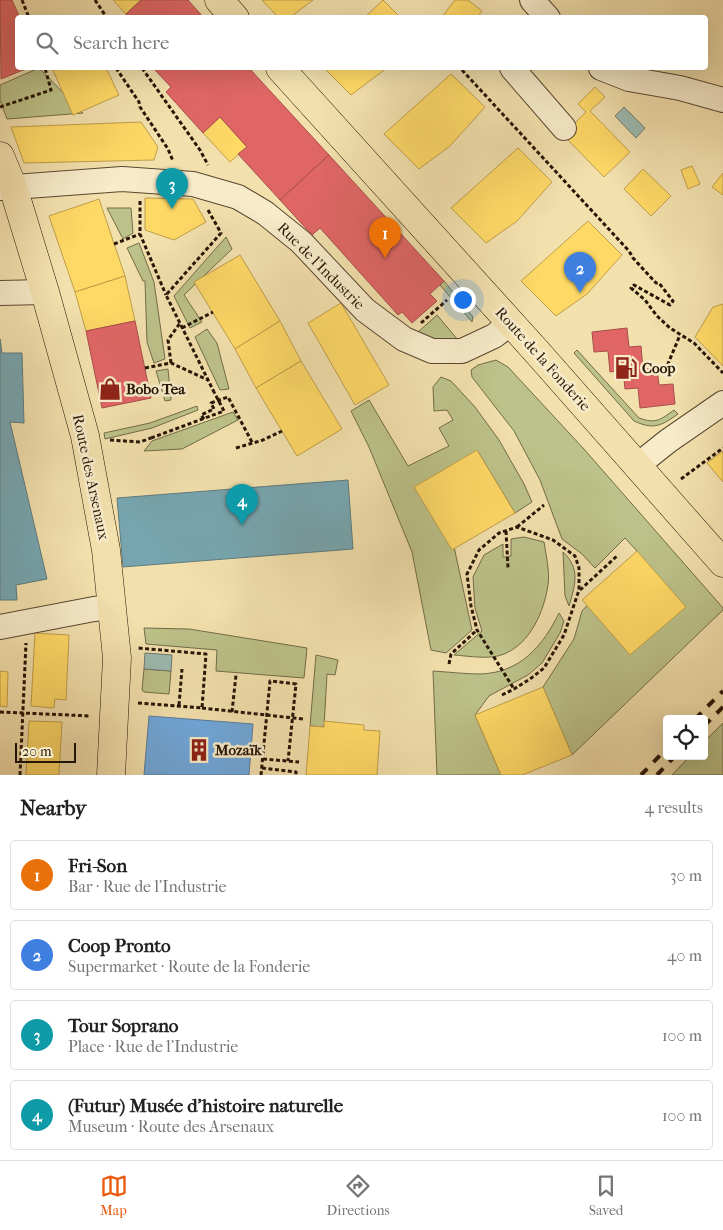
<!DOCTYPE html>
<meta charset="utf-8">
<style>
:root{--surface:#fff;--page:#f2f2f2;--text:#222;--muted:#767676;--line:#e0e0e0;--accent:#ea580c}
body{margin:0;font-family:"IM FELL French Canon",serif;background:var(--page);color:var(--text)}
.controls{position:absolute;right:15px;bottom:15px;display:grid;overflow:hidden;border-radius:5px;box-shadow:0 5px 20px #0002}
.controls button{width:45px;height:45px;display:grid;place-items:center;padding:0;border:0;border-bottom:1px solid var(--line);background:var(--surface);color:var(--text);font:25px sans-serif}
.scale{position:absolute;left:15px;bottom:12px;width:61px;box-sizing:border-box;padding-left:5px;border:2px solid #271507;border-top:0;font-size:14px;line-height:18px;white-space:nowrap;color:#271507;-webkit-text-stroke:4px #f7ebca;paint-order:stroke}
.you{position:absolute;left:462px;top:299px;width:18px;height:18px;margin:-12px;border:4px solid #fff;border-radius:50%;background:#1a73e8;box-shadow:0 0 0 8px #1a73e833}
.badge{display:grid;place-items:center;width:32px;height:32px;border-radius:50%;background:var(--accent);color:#fff;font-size:16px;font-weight:700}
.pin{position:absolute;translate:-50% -41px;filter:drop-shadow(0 1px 2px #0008)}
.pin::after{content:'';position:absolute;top:26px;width:18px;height:15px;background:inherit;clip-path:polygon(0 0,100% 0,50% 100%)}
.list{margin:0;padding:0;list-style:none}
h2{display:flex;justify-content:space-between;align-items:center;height:65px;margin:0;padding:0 20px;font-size:21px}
h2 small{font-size:16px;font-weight:400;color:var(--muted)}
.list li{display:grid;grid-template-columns:32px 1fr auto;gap:15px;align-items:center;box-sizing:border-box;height:70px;margin:0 10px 10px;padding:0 10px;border:1px solid var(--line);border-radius:5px}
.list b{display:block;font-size:19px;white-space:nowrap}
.list p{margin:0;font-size:16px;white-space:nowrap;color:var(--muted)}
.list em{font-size:16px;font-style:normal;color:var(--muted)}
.icon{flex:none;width:28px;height:28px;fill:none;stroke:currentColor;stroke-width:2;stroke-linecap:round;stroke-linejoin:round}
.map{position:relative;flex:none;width:723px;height:775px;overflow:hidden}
.search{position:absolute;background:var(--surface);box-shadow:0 5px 20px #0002;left:15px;right:15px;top:15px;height:55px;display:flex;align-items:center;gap:12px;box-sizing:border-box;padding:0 18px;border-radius:5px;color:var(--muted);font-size:19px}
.sheet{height:385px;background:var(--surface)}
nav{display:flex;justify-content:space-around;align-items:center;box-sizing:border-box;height:70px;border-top:1px solid var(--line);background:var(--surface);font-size:14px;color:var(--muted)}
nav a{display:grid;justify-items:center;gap:2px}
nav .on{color:var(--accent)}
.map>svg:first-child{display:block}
</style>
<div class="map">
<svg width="723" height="775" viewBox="0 0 723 775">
<rect width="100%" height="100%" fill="#f2e0ad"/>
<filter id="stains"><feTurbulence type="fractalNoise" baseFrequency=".004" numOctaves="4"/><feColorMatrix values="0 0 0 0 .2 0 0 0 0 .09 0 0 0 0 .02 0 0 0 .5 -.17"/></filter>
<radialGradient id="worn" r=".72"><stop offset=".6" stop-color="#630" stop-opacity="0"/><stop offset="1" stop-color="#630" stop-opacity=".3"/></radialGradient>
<g fill="#bcc289" stroke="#726c48">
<polygon points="39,68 83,113 7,119 0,100 0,85"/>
<polygon points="107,208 131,208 133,233 123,239"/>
<polygon points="226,237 232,249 184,295 202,322 190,328 174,296"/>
<polygon points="139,243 154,282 165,359 154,363 147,342 145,281 143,281 127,248"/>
<polygon points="444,281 473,317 472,322 440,285"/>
<path d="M 437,315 L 458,340 C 443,342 431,339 418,332 Z"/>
<polygon points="207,329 217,343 229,389 220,390 195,337"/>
<path d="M 577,350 L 639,418 C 656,424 660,420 674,410 L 678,414 C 661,426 654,430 634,421 L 574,353 Z"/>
<polygon points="496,360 508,367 583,448 723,608 723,610 572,755 543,687 574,639 582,611 637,551 625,538 595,568 582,554 562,539 540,480 514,431 472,377 471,370 478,365"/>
<polygon points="168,369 171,400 165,401 156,371"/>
<polygon points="441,377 451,381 475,407 499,440 524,484 532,502 515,513 477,450 453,542 472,630 446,653 431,650 412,552 369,447 351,411 369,400 408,466 449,446 439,428 453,420 447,410 434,411 433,387"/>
<polygon points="197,406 198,410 152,428 105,439 104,433 150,423"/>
<polygon points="233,412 238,420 182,449 144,451 152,441"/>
<path d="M 524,537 L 544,542 C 546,555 550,572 548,585 C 544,611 531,643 504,654 C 491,660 468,656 454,655 L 482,631 L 475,608 L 473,577 L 484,555 L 503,544 L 503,557 L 511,556 L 511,539 Z"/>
<path d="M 563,552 C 581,569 575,585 569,606 L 565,596 Z"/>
<path d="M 559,613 L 564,621 L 560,633 L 542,663 L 528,675 L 489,696 L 475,715 L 501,775 L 437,775 L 433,671 C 449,672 465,674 480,674 C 520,673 543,646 559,613 Z"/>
<polygon points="144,628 189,629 307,648 304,678 216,671 217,650 146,644"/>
<polygon points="316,655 338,660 335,675 327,674 324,727 310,726"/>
<polygon points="144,669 171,671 169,694 144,692 142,690"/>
<polygon points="723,723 723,775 672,775 690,756 704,756 704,742"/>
</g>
<g fill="#9dbbb2" stroke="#6e796e">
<polygon points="624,107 645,128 636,138 615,116"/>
<polygon points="145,653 172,655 171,671 144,669"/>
</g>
<g fill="#ffd966" stroke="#be9e4a">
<polygon points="113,0 141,0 126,14"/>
<polygon points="262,0 313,0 289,18 279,18"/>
<polygon points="383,0 401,18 364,18"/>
<polygon points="455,0 468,0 482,11 477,18 441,18"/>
<polygon points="52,68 106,68 119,95 73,115"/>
<polygon points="324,68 387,68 351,95"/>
<polygon points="451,74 485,107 450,146 419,169 384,134"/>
<polygon points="595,87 605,97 590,111 630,152 604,177 563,135 586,112 578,104"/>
<polygon points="220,117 247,147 230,162 203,133"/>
<polygon points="141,122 158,147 154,160 24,163 11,127"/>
<polygon points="518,148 552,182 517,221 486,243 451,208"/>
<polygon points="692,166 700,184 688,189 681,170"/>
<polygon points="643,169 671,196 651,216 624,189"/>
<polygon points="723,173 723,195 712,187"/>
<polygon points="145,198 193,199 206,222 174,240 145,230"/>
<polygon points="99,199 125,276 75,292 49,216"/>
<polygon points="588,221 622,255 587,294 556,316 521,281"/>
<polygon points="240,255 280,321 235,349 194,282"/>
<polygon points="125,276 135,321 86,331 75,292"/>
<polygon points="341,303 389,385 355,405 308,323"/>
<polygon points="723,304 723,366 695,337 713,307"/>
<polygon points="280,321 301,361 256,388 235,349"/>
<polygon points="301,361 342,429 297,456 256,388"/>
<polygon points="477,450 515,513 452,550 414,487"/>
<polygon points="723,451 723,482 707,463"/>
<polygon points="637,551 686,607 630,655 582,600"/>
<polygon points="35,633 69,635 66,700 55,699 54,708 31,706"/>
<polygon points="0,671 8,672 7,707 0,706"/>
<polygon points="543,687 572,755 522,775 501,775 475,715"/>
<polygon points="29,721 62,722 59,775 26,775"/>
<polygon points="324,721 364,725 364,730 380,731 377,775 306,775 310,726 324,727"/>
</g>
<g fill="#e06666" stroke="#a84e4a">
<polygon points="0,0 12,0 20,18 18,18 18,68 28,68 1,79"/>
<polygon points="141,0 188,0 204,18 129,18 126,14"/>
<polygon points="153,68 249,68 329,155 280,200 238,154 247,147 220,117 203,133 166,92 171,87"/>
<polygon points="329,155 444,281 430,294 437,301 412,323 402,312 398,315 320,228 312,235 280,200"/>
<polygon points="135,321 151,398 102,408 86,331"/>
<polygon points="627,328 629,347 641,346 643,369 657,368 659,385 673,384 675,404 640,408 638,388 625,389 623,370 610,372 608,351 594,352 592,332"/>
</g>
<polygon fill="#6fa8dc" stroke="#597c9c" points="149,716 253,724 249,775 144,775"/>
<g fill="#76a5af" stroke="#5e7a7d">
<polygon points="0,339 2,353 22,353 24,423 10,422 47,579 16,585 17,600 0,600"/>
<polygon points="348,480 353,549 123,567 117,498"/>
</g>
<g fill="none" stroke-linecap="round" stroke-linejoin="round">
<defs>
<g id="minor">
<polyline points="532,0 548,18"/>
<polyline points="512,68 564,128"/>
<polyline points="601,68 629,79 680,88 723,100"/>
<polyline points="0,188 122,179 193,184 238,197 265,213 301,242 365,310 404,339 432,351 462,351 494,336 511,323"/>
<polyline points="0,293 45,292"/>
<polyline points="638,465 668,441 723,403"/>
<polyline points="0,627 94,609 112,607"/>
</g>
<g id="major">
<polyline points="219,0 235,18"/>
<polyline points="280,68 537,352 723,563"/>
<polyline points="0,156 13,187 45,292 85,436 106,550 117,658 111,775"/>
</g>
</defs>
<use href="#minor" stroke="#5a4830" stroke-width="26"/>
<use href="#major" stroke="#271507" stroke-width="29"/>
<g stroke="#271507" stroke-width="3" stroke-dasharray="4 2.5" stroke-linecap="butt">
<polyline points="22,0 29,18"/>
<polyline points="95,0 107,18"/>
<polyline points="116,68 139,102 140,107 168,149 173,161"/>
<polyline points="142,68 200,150 208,165"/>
<polyline points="462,70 629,251 633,258 656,283 659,283 673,301 670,305 634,285 631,288 645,300 657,316 670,328 694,343 723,373"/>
<polyline points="0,107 51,90 45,68"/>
<polyline points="140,201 140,234 166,295"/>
<polyline points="208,210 221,233 166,295 214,392"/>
<polyline points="114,244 140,234"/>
<polyline points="421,323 447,300"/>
<polyline points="182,328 213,312"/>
<polyline points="171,363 168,340 180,323"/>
<polyline points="145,368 171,363 208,380"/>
<polyline points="665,371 680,335"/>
<polyline points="204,419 201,415 214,409 211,403 228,397 253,444"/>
<polyline points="110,440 140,442 151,438"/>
<polyline points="236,448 263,440 282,431"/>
<polyline points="681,479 723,448"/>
<polyline points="517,527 544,505"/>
<polyline points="506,531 508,568"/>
<polyline points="580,590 617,556"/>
<polyline points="449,664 451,654 477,630"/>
<polyline points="502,695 514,689 530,679 544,668 564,635 579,590 579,568 575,556 553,540 517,527 499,533 479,550 467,574 471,606 477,630 514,689"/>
<polyline points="138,703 202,708 206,654 138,648"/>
<polyline points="179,705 182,669"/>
<polyline points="202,708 303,719"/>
<polyline points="0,712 91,716"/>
<polyline points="232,712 236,675"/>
<polyline points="263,759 299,762"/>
<polyline points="262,768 296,772 296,775"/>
<polyline points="20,775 26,643"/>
<polyline points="261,775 270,681 296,684 288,761"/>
</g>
<use href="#minor" stroke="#f7ebca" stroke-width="24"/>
<use href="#major" stroke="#f2e0ad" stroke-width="28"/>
<g stroke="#271507" stroke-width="4" stroke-dasharray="9 9" stroke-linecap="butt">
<polyline points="695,719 723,691"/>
<polyline points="704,726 723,707"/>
<polyline points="641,775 667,748"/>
<polyline points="657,775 675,756"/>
</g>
<polyline stroke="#271507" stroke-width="3" stroke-dasharray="4 2.5" stroke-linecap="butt" points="151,438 224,411 214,392"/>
</g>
<defs>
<symbol id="fuel-bare" viewBox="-9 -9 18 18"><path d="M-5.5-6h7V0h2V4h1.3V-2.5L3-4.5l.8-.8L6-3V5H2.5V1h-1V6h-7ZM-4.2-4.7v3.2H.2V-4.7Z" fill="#8f2418" stroke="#f7ebca" stroke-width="2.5" paint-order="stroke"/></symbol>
<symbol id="shop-bare" viewBox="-9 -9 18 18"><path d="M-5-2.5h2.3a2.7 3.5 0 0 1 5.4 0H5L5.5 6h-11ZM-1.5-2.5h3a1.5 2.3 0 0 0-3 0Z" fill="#8f2418" stroke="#f7ebca" stroke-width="2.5" paint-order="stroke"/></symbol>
<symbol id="building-bare" viewBox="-9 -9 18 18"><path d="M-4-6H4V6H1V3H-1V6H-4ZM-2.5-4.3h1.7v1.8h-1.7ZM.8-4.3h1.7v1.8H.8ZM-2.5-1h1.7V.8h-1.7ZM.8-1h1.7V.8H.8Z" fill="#8f2418" stroke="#f7ebca" stroke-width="2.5" paint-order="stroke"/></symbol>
</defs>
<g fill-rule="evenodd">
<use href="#fuel-bare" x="610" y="352" width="32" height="32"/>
<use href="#shop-bare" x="94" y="373" width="32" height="32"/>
<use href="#building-bare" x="183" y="734" width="32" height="32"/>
</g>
<g text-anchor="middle" stroke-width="5" stroke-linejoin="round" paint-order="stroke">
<g font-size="15" fill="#271507" stroke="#f7ebca">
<text transform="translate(321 266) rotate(45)" y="5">Rue de l'Industrie</text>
<text transform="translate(543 359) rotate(48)" y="5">Route de la Fonderie</text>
<text transform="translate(91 477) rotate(78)" y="5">Route des Arsenaux</text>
</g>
<g font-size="15" font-weight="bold" fill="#271507" stroke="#f7ebca" text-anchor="start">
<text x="642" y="373">Coop</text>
<text x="126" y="394">Bobo Tea</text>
<text x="215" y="755">Mozaïk</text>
</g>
</g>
<rect width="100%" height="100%" filter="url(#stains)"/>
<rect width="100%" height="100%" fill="url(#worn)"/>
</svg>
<div class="controls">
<button><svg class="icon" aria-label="locate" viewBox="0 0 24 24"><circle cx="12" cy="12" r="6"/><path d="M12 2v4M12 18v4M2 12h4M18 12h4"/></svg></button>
</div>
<div class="scale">20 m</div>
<div class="you"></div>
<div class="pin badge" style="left:385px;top:258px;background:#e8710a">1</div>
<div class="pin badge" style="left:580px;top:293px;background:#3f7fe0">2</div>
<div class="pin badge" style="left:172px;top:209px;background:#0f9aa8">3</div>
<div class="pin badge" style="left:242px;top:525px;background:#0f9aa8">4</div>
<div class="search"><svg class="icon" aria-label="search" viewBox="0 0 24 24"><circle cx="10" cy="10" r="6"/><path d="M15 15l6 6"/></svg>Search here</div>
</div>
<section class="sheet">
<h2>Nearby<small>4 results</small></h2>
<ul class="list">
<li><span class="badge" style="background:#e8710a">1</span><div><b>Fri-Son</b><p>Bar · Rue de l'Industrie</p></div><em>30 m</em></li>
<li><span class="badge" style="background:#3f7fe0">2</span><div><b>Coop Pronto</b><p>Supermarket · Route de la Fonderie</p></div><em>40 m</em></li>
<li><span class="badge" style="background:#0f9aa8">3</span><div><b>Tour Soprano</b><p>Place · Rue de l'Industrie</p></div><em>100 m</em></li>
<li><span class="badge" style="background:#0f9aa8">4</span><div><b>(Futur) Musée d'histoire naturelle</b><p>Museum · Route des Arsenaux</p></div><em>100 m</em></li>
</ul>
</section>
<nav>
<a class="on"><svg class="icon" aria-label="map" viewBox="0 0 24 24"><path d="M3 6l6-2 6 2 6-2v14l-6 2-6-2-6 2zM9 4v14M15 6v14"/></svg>Map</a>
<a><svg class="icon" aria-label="directions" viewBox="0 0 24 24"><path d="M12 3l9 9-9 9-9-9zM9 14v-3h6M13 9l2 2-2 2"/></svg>Directions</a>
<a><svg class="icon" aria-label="saved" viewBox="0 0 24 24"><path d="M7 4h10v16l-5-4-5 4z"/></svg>Saved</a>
</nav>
